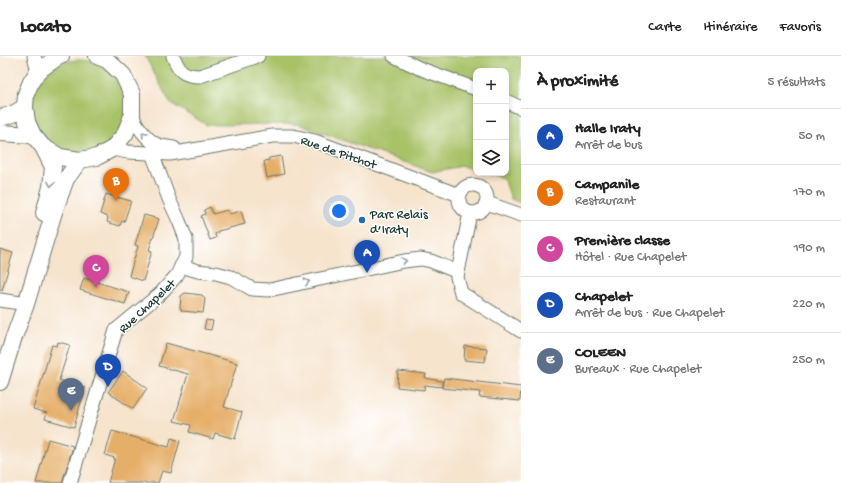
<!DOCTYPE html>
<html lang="fr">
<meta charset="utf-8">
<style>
:root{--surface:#fff;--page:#f6f6f6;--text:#222;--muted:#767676;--line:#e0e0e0;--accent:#1f6fb2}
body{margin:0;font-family:"Gochi Hand",sans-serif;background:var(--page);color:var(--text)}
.controls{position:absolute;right:12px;top:12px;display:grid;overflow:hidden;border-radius:8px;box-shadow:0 2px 6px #0003}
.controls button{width:36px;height:36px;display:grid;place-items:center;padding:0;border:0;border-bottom:1px solid var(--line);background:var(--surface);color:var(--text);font:20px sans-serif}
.you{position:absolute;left:339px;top:155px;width:14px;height:14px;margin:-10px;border:3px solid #fff;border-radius:50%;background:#1a73e8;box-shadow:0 0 0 6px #1a73e833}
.badge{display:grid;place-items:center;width:26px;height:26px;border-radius:50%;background:var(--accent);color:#fff;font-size:13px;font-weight:700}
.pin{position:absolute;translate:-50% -33px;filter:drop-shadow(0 1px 2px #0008)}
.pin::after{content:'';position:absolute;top:21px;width:14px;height:12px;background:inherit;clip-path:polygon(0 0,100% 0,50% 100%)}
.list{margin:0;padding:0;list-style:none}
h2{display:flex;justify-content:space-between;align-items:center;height:52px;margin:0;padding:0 16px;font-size:17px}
h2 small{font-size:13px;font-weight:400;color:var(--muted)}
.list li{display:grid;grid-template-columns:26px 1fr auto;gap:12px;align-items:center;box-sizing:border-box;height:56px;padding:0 16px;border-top:1px solid var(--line)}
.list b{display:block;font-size:15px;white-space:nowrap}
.list p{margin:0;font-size:13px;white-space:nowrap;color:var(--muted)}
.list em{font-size:13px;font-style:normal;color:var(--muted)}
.icon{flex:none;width:22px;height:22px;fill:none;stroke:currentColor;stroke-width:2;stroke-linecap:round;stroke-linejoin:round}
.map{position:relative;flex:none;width:521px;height:427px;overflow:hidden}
header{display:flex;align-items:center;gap:24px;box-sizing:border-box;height:56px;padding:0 20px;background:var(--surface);border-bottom:1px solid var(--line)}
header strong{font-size:19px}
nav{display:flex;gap:22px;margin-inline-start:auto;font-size:14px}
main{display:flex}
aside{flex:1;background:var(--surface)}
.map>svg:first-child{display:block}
</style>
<header>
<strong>Locato</strong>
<nav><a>Carte</a><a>Itinéraire</a><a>Favoris</a></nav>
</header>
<main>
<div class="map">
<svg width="521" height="427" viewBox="0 0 521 427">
<rect width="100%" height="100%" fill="#fff"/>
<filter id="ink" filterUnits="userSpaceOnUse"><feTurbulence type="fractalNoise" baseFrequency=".025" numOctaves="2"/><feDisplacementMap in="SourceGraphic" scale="8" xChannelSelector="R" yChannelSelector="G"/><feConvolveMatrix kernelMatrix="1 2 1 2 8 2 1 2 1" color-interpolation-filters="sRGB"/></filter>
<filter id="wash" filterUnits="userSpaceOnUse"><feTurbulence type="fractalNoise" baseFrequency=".012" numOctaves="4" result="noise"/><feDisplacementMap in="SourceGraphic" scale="16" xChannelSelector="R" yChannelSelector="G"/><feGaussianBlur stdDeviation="0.9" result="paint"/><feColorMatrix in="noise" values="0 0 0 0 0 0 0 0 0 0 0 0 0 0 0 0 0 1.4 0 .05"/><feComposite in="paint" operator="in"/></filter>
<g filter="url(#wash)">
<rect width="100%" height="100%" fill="#f6e4cd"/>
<g fill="#a8c268" stroke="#64804e">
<polygon points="145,0 171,0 180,18 262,0 390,0 476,36 476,114 462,110 432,116 298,68 207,69 170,47"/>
<polygon points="175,0 250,0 192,18"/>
<polygon points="398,0 521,0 521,49 506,43 506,15 476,15 476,31"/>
<circle cx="79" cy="51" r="47"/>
<polygon points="506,47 521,54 521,147 511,143 504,122 487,117 506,117"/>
</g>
<g id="blocks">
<g fill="#e6af69">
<polygon points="281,100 284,118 267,122 264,105 269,104 269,102"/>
<polygon points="106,138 131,145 124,166 122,165 120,170 107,166 108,161 100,158"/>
<polygon points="210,151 213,158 227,154 229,158 241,155 245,168 218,175 218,176 215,178 216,182 210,184 201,160 205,158 204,154"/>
<polygon points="144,159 159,163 149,194 152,195 143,225 129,220 138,190 135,189"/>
<polygon points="0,193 13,197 2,234 0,234"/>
<polygon points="84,222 129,236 125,248 80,234"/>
<polygon points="185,237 202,239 205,243 203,257 182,255 180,252 181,240"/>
<polygon points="206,264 213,265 211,274 204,273"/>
<polygon points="58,286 70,289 59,324 85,332 74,371 45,363 47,357 33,353 52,289 57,290"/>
<polygon points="166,287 237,307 224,351 242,356 235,383 215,377 213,383 189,376 191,369 174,365 188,318 159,310"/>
<polygon points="465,290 487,292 485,306 464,304"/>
<polygon points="123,315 147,332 133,353 108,336"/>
<polygon points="398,315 426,318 425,322 442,325 442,331 425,329 424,334 397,331"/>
<polygon points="444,322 521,331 520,345 479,341 480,336 442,332"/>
<polygon points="112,375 169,391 171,382 180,385 171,417 162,415 158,427 108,427 115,402 105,399"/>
<polygon points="48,383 73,390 62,427 36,427"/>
</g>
</g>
</g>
<g filter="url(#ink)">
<use href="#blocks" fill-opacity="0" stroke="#6a776a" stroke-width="1"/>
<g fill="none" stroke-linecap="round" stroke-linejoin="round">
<defs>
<g id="minor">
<polyline points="34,0 38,15"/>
<path d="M 173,0 C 179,15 183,20 200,20 L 258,0"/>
<polyline points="394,0 419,12 476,33"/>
<polyline points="506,45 521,52"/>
<path d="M 132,60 C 138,71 146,84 158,89 C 163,91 169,91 174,92"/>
<polyline points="112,93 128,96 170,98 273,80 293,80 315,85 459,139"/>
<circle cx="473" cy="143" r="14"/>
<polyline points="487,147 521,159"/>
<polyline points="470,157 457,221 461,237 521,275"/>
<polyline points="181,210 198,215 216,217 231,221 252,233 269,234 404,205 421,203 431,205 458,216"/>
<polyline points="0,244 21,247"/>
<polyline points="70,427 116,274 160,238 177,219 186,201 186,183 179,165 169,143 152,97"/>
</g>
<g id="major">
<polyline points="61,0 58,1 38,15 31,26 26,38 25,51 27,66 33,79 43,91 60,101 80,104 97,101 112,93 125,78 132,60 132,38 123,19 107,4 97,0"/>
<polyline points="0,62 13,58 25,51"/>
<polyline points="0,77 33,79"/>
<polyline points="43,91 53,111 51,131 44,157"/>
<polyline points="0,326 13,284 26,248 54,156 66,123 80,104"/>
</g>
</defs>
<use href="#minor" stroke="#6a776a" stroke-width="15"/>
<use href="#major" stroke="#6a776a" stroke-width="18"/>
<use href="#minor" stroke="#fff" stroke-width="13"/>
<use href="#major" stroke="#fff" stroke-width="16"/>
</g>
<defs><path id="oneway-chevron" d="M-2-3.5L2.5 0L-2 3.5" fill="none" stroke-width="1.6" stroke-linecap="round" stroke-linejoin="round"/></defs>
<g stroke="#8f9e9a">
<use href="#oneway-chevron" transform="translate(144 78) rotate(-135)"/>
<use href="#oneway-chevron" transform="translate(51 128) rotate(98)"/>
<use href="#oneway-chevron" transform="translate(404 205) rotate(-9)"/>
<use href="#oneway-chevron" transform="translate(307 226) rotate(-12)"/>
</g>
</g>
<circle fill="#1f6fb2" stroke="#fff" stroke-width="1.5" cx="362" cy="164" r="4"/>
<g text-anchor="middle" stroke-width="3" stroke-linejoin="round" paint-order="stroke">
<g font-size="13" fill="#1f3d34" stroke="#fff">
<text transform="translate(339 95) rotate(19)" y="5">Rue de Pitchot</text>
<text transform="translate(146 249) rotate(-43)" y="5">Rue Chapelet</text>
</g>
<g font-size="13" fill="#1f3d34" stroke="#fff" text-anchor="start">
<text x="370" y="162">Parc Relais<tspan x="370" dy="15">d’Iraty</tspan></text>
</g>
</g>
</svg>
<div class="controls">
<button>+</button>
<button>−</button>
<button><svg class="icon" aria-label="layers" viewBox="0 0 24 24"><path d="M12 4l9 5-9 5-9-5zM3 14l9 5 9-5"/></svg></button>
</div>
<div class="you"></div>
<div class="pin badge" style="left:367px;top:217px;background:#1a4fb4">A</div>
<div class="pin badge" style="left:116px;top:145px;background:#e8710a">B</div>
<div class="pin badge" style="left:96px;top:232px;background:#d1479c">C</div>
<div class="pin badge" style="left:108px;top:331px;background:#1a4fb4">D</div>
<div class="pin badge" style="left:71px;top:355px;background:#5c6f8a">E</div>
</div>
<aside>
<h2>À proximité<small>5 résultats</small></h2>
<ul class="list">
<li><span class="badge" style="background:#1a4fb4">A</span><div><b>Halle Iraty</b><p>Arrêt de bus</p></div><em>50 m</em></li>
<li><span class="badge" style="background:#e8710a">B</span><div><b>Campanile</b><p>Restaurant</p></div><em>170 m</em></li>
<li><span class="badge" style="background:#d1479c">C</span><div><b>Première classe</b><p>Hôtel · Rue Chapelet</p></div><em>190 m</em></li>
<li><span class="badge" style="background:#1a4fb4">D</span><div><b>Chapelet</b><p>Arrêt de bus · Rue Chapelet</p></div><em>220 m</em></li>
<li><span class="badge" style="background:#5c6f8a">E</span><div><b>COLEEN</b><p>Bureaux · Rue Chapelet</p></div><em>250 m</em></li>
</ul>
</aside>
</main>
